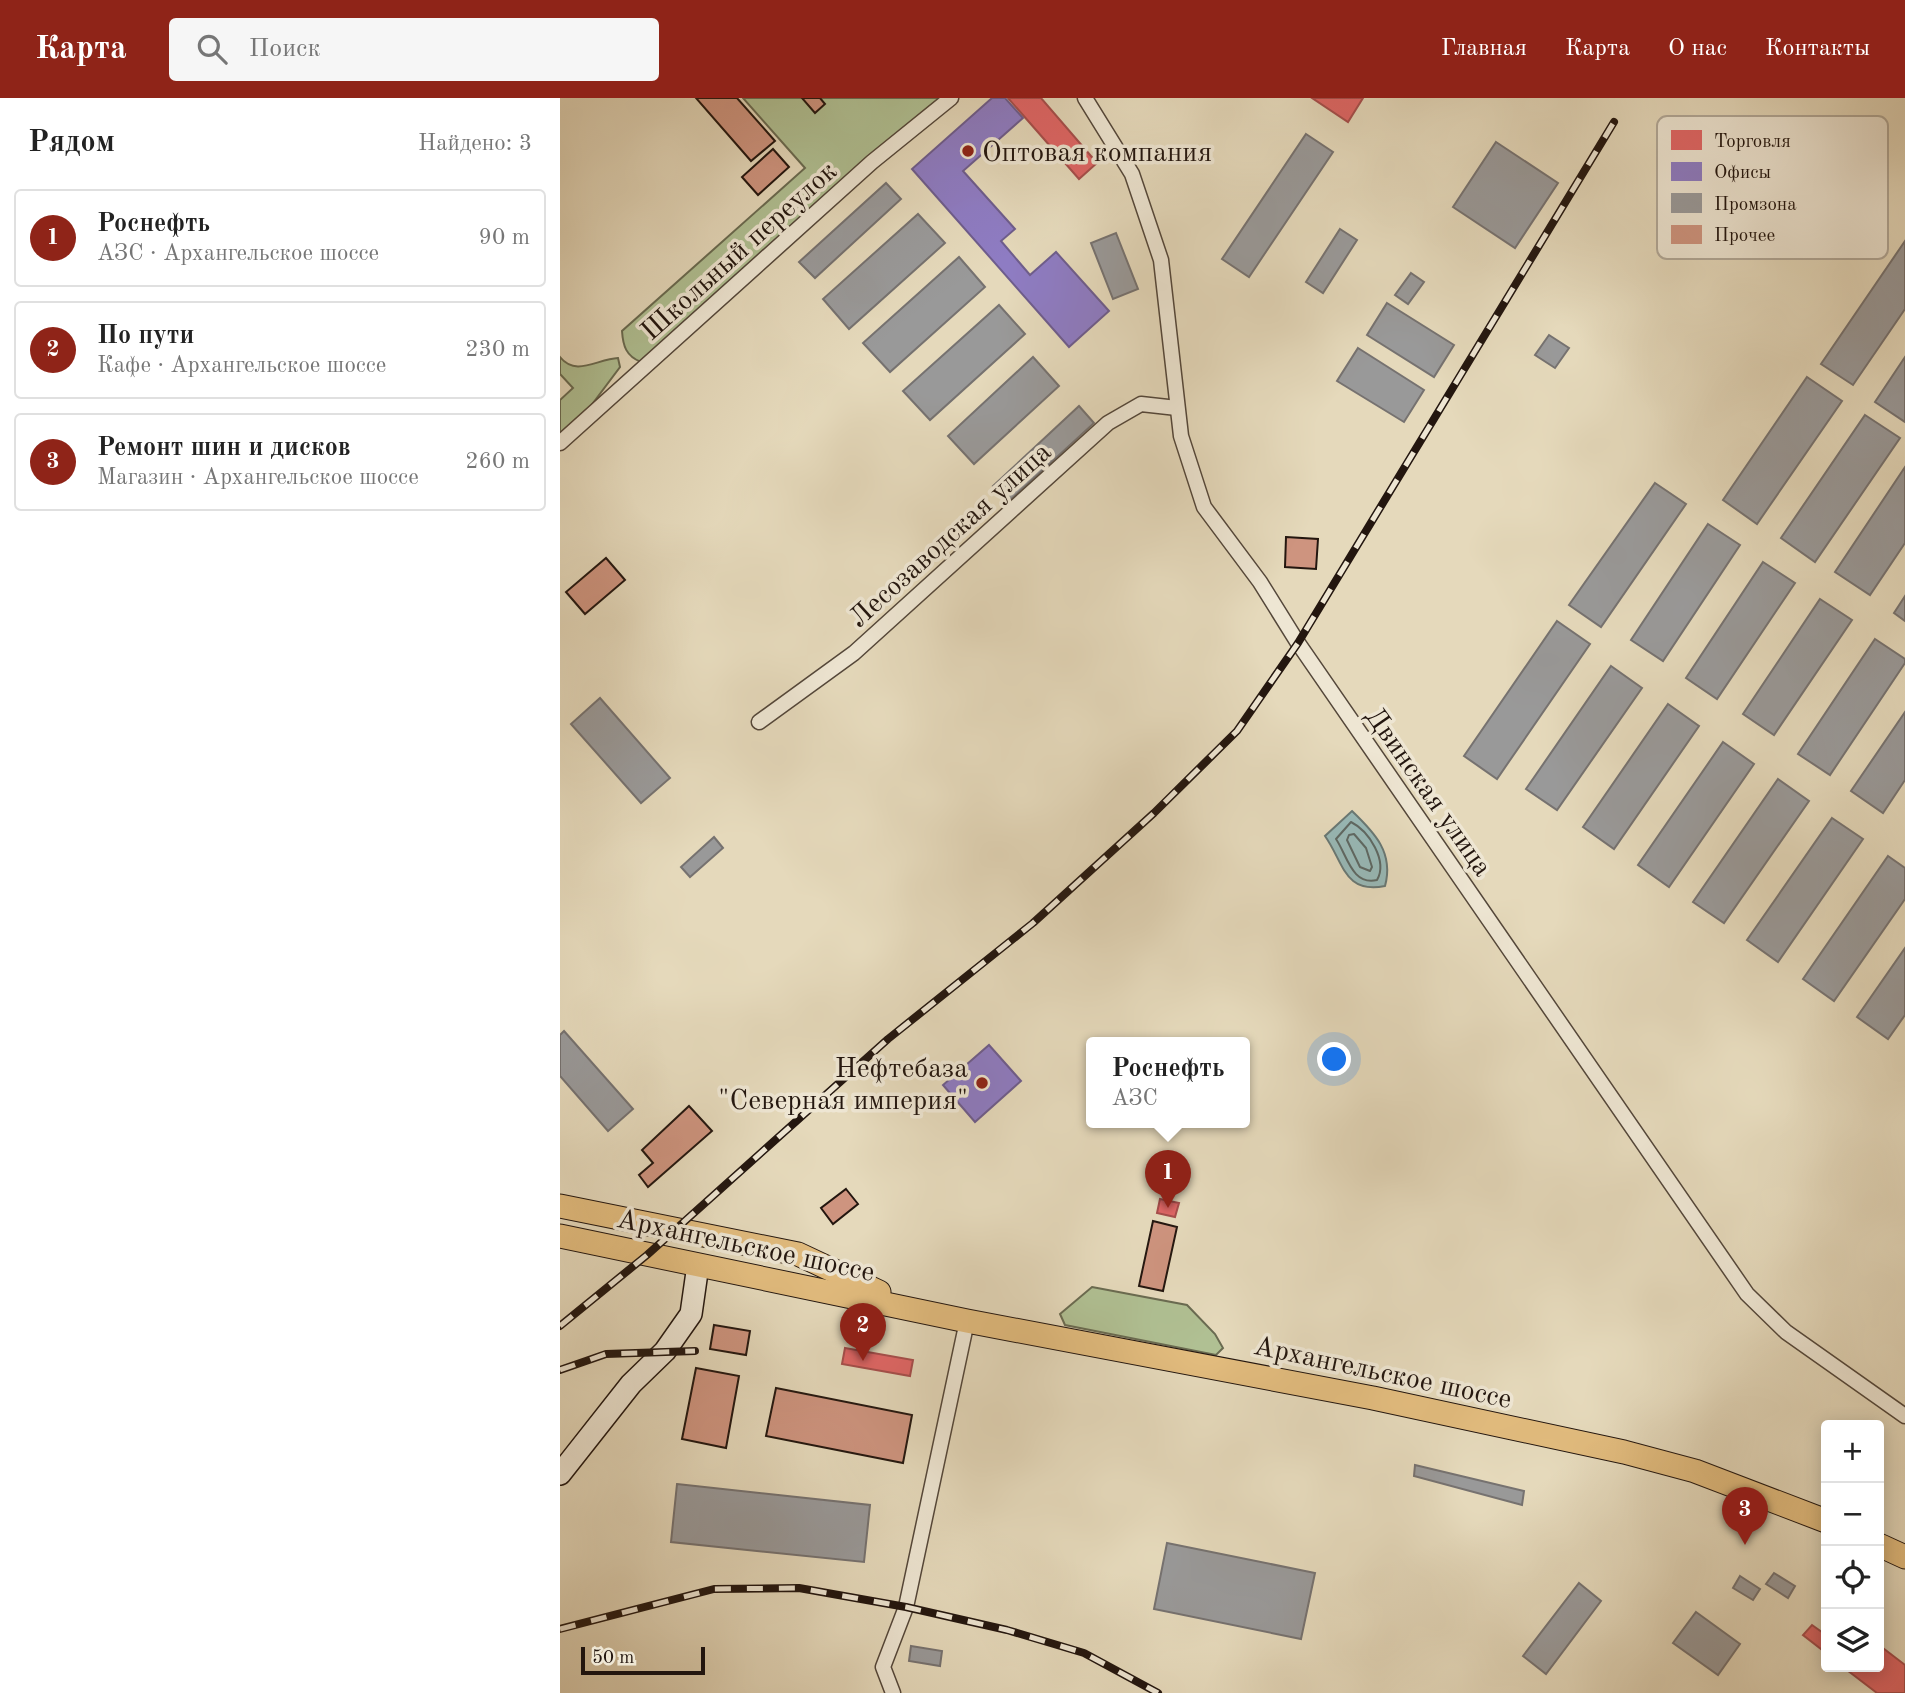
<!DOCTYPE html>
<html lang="ru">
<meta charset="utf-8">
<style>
:root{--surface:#fff;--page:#f6f6f6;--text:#222;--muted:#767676;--line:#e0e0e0;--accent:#8f2418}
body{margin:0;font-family:"Old Standard TT",serif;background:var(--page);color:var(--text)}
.controls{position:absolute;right:21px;bottom:21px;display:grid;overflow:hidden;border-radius:7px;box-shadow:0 4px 18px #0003}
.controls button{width:63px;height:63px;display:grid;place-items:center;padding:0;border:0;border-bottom:2px solid var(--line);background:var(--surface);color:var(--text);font:35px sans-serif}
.scale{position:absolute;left:21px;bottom:18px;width:124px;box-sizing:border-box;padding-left:7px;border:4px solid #23160f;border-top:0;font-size:19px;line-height:24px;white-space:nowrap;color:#23160f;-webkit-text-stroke:5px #eee6d3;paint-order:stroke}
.you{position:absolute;left:775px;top:962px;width:24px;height:24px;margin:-18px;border:5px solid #fff;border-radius:50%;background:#1a73e8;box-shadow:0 0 0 10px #1a73e833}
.badge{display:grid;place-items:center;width:46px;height:46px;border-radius:50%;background:var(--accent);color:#fff;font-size:23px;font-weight:700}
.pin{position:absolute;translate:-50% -58px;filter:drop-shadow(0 2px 4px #0008)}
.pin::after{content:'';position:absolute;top:37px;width:24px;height:21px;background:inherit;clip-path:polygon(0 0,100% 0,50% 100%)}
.popup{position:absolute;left:526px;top:939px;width:164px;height:91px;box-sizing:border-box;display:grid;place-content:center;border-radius:7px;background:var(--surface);filter:drop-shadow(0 2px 5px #0005);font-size:23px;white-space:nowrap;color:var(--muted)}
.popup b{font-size:26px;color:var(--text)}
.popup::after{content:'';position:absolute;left:50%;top:100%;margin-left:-14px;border:14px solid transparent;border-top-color:var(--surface)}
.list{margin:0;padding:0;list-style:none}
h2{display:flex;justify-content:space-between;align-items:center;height:91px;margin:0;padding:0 28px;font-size:30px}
h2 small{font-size:23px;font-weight:400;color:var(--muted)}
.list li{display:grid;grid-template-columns:46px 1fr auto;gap:21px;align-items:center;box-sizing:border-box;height:98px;margin:0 14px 14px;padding:0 14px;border:2px solid var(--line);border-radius:7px}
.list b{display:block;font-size:26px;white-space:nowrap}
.list p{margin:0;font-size:23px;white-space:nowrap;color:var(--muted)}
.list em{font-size:23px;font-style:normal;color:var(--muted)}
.icon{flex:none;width:38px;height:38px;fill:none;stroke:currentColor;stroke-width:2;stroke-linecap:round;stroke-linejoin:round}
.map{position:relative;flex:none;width:1345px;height:1595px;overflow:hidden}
header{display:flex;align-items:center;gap:42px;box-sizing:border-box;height:98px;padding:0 35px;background:var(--accent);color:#fff}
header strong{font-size:33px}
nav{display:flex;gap:38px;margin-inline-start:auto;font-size:24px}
.search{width:490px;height:63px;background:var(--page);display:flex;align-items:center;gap:18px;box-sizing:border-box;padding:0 24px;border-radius:7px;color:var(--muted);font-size:26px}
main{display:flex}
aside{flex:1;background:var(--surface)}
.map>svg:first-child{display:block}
</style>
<header>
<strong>Карта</strong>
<div class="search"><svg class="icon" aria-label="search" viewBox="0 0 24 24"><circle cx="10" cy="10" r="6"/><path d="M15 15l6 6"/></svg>Поиск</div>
<nav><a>Главная</a><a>Карта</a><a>О нас</a><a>Контакты</a></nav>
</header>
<main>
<aside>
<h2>Рядом<small>Найдено: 3</small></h2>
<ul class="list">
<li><span class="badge">1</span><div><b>Роснефть</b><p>АЗС · Архангельское шоссе</p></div><em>90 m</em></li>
<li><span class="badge">2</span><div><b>По пути</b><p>Кафе · Архангельское шоссе</p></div><em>230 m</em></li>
<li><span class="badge">3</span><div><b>Ремонт шин и дисков</b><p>Магазин · Архангельское шоссе</p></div><em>260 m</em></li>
</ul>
</aside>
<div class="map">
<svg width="1345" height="1595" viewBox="0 0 1345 1595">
<rect width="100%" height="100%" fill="#e5d9bb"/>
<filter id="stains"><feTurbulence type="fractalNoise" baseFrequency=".00286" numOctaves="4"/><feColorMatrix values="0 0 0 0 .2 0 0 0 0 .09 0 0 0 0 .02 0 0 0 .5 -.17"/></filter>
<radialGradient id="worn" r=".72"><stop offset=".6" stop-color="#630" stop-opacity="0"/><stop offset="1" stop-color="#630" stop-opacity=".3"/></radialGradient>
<g fill="#b0c093" stroke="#6a6b51" stroke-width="2">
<path d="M 183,0 L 383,0 L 81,264 C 66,258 63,248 62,233 L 245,70 Z"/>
<path d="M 0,259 C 16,279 37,261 58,260 L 60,269 L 27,313 L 0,336 L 0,302 L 13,290 L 0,276 Z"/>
<polygon points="532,1189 627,1207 655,1236 663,1250 656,1257 505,1227 500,1216"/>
</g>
<path fill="#98b9b7" stroke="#697874" stroke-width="2" d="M 792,713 C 815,735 834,755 825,788 C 784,796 784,765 765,738 Z"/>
<g fill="#e06666" stroke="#a74e4c" stroke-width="2">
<polygon points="448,0 481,0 537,65 519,81"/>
<polygon points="752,0 803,0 788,24"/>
<polygon points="600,1101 619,1105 615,1119 597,1115"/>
<polygon points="285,1250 353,1262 350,1278 282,1266"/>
<polygon points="1252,1527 1266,1537 1266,1555 1243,1537"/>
<polygon points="1319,1547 1345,1567 1345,1595 1317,1595 1283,1569 1319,1569"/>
</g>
<g fill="#8e7cc3" stroke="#6e5d8d" stroke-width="2">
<polygon points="432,0 445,0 463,20 403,73 455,131 441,143 470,177 496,154 549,213 509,249 352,71"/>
<polygon points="429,947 461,983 415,1024 383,987"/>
</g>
<g fill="#999" stroke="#767270" stroke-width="2">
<polygon points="746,36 773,54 689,179 662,161"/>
<polygon points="936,44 998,85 955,150 893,109"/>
<polygon points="326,85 341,101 255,180 239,164"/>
<polygon points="358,116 385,145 289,231 263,201"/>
<polygon points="780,131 797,142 763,195 746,184"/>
<polygon points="556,135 578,191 553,201 531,145"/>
<polygon points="1345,143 1345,211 1293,287 1261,266"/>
<polygon points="399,159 425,189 330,274 303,245"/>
<polygon points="851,175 864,184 848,206 835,197"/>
<polygon points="827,205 894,247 874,279 807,237"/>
<polygon points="439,207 465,236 370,322 343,293"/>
<polygon points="989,237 1009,250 995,270 975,257"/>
<polygon points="798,250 864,292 844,324 777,283"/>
<polygon points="473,259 499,288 414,366 388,338"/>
<polygon points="1345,259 1345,324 1315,304"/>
<polygon points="1247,279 1282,303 1197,426 1163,402"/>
<polygon points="519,308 534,325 448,404 433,388"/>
<polygon points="1305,317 1340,340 1255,464 1221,440"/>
<polygon points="1345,369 1345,445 1310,497 1275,474"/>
<polygon points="1095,385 1126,406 1041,529 1009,507"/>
<polygon points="1148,426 1180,447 1103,563 1071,542"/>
<polygon points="1203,464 1235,485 1157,601 1126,580"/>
<polygon points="1345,498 1345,523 1334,515"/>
<polygon points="1260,501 1292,522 1214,637 1183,616"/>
<polygon points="997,523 1030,546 937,681 904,658"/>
<polygon points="1315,541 1345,561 1345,565 1270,677 1238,656"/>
<polygon points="1051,568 1082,590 997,712 966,691"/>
<polygon points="40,600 110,680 81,705 11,626"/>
<polygon points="1108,606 1139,628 1054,751 1023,729"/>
<polygon points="1345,614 1345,682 1323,715 1291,693"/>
<polygon points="1163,644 1194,666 1109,789 1078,767"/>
<polygon points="1218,681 1249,703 1164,825 1133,804"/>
<polygon points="1272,720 1303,741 1218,864 1187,842"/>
<polygon points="154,739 163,750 130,779 121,769"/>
<polygon points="1328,758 1345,770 1345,801 1274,903 1243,881"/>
<polygon points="1345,850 1345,917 1328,941 1297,919"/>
<polygon points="4,933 73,1011 48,1033 0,978 0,937"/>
<polygon points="855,1367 964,1393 962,1407 854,1378"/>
<polygon points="117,1386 310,1407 304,1464 111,1444"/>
<polygon points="607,1445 755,1475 741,1541 594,1511"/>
<polygon points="1214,1475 1235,1488 1228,1500 1206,1486"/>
<polygon points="1180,1478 1200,1491 1193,1502 1173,1490"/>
<polygon points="1019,1485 1041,1503 986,1576 963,1558"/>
<polygon points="1136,1514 1180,1546 1158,1577 1113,1545"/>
<polygon points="351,1548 382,1553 380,1568 349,1563"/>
</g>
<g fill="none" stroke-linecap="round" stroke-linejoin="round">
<g stroke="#5e6863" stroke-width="2">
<path d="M 791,724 C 809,733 828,763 817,782 C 792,788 787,757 776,741 Z"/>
<polygon points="794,736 806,750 812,769 810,773 800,769 787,742 789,737"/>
</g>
</g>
<g fill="#ce947f" stroke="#23160f" stroke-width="2">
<polygon points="136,0 177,0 215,43 191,63"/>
<polygon points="242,0 260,0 265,6 255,15"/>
<polygon points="213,51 229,69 198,97 182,79"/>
<polygon points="726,439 758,441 756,471 725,469"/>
<polygon points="46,460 65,482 25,516 6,494"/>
<polygon points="129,1008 152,1033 88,1089 79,1077 93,1065 82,1052"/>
<polygon points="286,1091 298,1106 273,1126 261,1110"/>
<polygon points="593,1123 617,1129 603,1193 579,1188"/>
<polygon points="154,1227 190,1233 186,1257 150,1251"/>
<polygon points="136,1270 179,1278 166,1350 122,1341"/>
<polygon points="216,1290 352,1317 343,1365 206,1338"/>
</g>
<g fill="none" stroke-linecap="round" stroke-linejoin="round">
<defs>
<g id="street">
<polyline points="525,0 572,76 601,162 621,338 644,409 700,484 738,545 1187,1196 1226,1234 1345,1318"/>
<polyline points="0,345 312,64 391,0"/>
<polyline points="199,624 294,555 548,325 581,306 617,310"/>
<polyline points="333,1595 323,1569 346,1509 407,1223"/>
</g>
<polyline id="secondary" points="0,1376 71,1286 105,1253 131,1216 138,1167"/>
<g id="primary">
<polyline points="0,1108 238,1156 319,1194"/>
<polyline points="0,1138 407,1223 813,1300 1064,1354 1135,1373 1266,1423"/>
<polyline points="1319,1447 1345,1459"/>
</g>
</defs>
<use href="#street" stroke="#54473a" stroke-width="17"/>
<use href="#secondary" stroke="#23160f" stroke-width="24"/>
<use href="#primary" stroke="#23160f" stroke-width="25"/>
<use href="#street" stroke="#eee6d3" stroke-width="14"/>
<use href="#secondary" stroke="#eee6d3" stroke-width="21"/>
<use href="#primary" stroke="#e2bc7e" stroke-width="23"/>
<defs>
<g id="rail">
<polyline points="0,1228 87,1157 328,941 473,825 594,715 677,633 738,545 1054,24"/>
<polyline points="0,1272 46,1256 135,1253"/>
<polyline points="0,1531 154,1491 239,1490 346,1509 447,1532 524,1555 598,1595"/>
</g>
</defs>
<use href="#rail" stroke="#23160f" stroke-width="8"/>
<use href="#rail" stroke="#eee6d3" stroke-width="5" stroke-dasharray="16" stroke-linecap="butt"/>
</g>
<g fill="#8f2418" stroke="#eee6d3" stroke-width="2.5">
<circle cx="408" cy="53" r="7"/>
<circle cx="422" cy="985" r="7"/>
</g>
<g text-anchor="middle" stroke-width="7" stroke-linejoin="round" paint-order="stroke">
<g font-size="28" fill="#23160f" stroke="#eee6d3" text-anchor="start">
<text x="422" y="63">Оптовая компания</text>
<text x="408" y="979" text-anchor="end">Нефтебаза<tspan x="408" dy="32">"Северная империя"</tspan></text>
</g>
<g font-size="28" fill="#23160f" stroke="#eee6d3">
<text transform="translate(178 152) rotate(-42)" y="10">Школьный переулок</text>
<text transform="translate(389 436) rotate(-42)" y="10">Лесозаводская улица</text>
<text transform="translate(870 693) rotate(55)" y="10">Двинская улица</text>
<text transform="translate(186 1146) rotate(12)" y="10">Архангельское шоссе</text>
<text transform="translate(823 1273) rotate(12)" y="10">Архангельское шоссе</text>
</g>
</g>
<rect x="1097" y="18" width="231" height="143" rx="10" fill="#eee6d3" stroke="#b1a898" stroke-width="2"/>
<rect x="1111" y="32" width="31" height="20" fill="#e06666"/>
<rect x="1111" y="64" width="31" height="19" fill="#8e7cc3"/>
<rect x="1111" y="95" width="31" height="20" fill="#999"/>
<rect x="1111" y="127" width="31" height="19" fill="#ce947f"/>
<g font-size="19" fill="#23160f">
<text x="1154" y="49">Торговля</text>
<text x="1154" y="80">Офисы</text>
<text x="1154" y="112">Промзона</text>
<text x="1154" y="143">Прочее</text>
</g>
<rect width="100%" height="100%" filter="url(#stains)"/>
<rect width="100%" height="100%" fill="url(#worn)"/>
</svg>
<div class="controls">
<button>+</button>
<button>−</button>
<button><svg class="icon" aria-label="locate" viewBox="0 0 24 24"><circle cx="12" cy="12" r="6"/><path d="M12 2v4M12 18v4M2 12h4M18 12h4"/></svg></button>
<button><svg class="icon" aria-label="layers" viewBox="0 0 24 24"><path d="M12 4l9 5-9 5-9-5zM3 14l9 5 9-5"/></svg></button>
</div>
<div class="scale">50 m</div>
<div class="you"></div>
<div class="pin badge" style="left:608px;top:1110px">1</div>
<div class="popup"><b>Роснефть</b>АЗС</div>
<div class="pin badge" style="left:303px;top:1263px">2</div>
<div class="pin badge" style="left:1185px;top:1447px">3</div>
</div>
</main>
